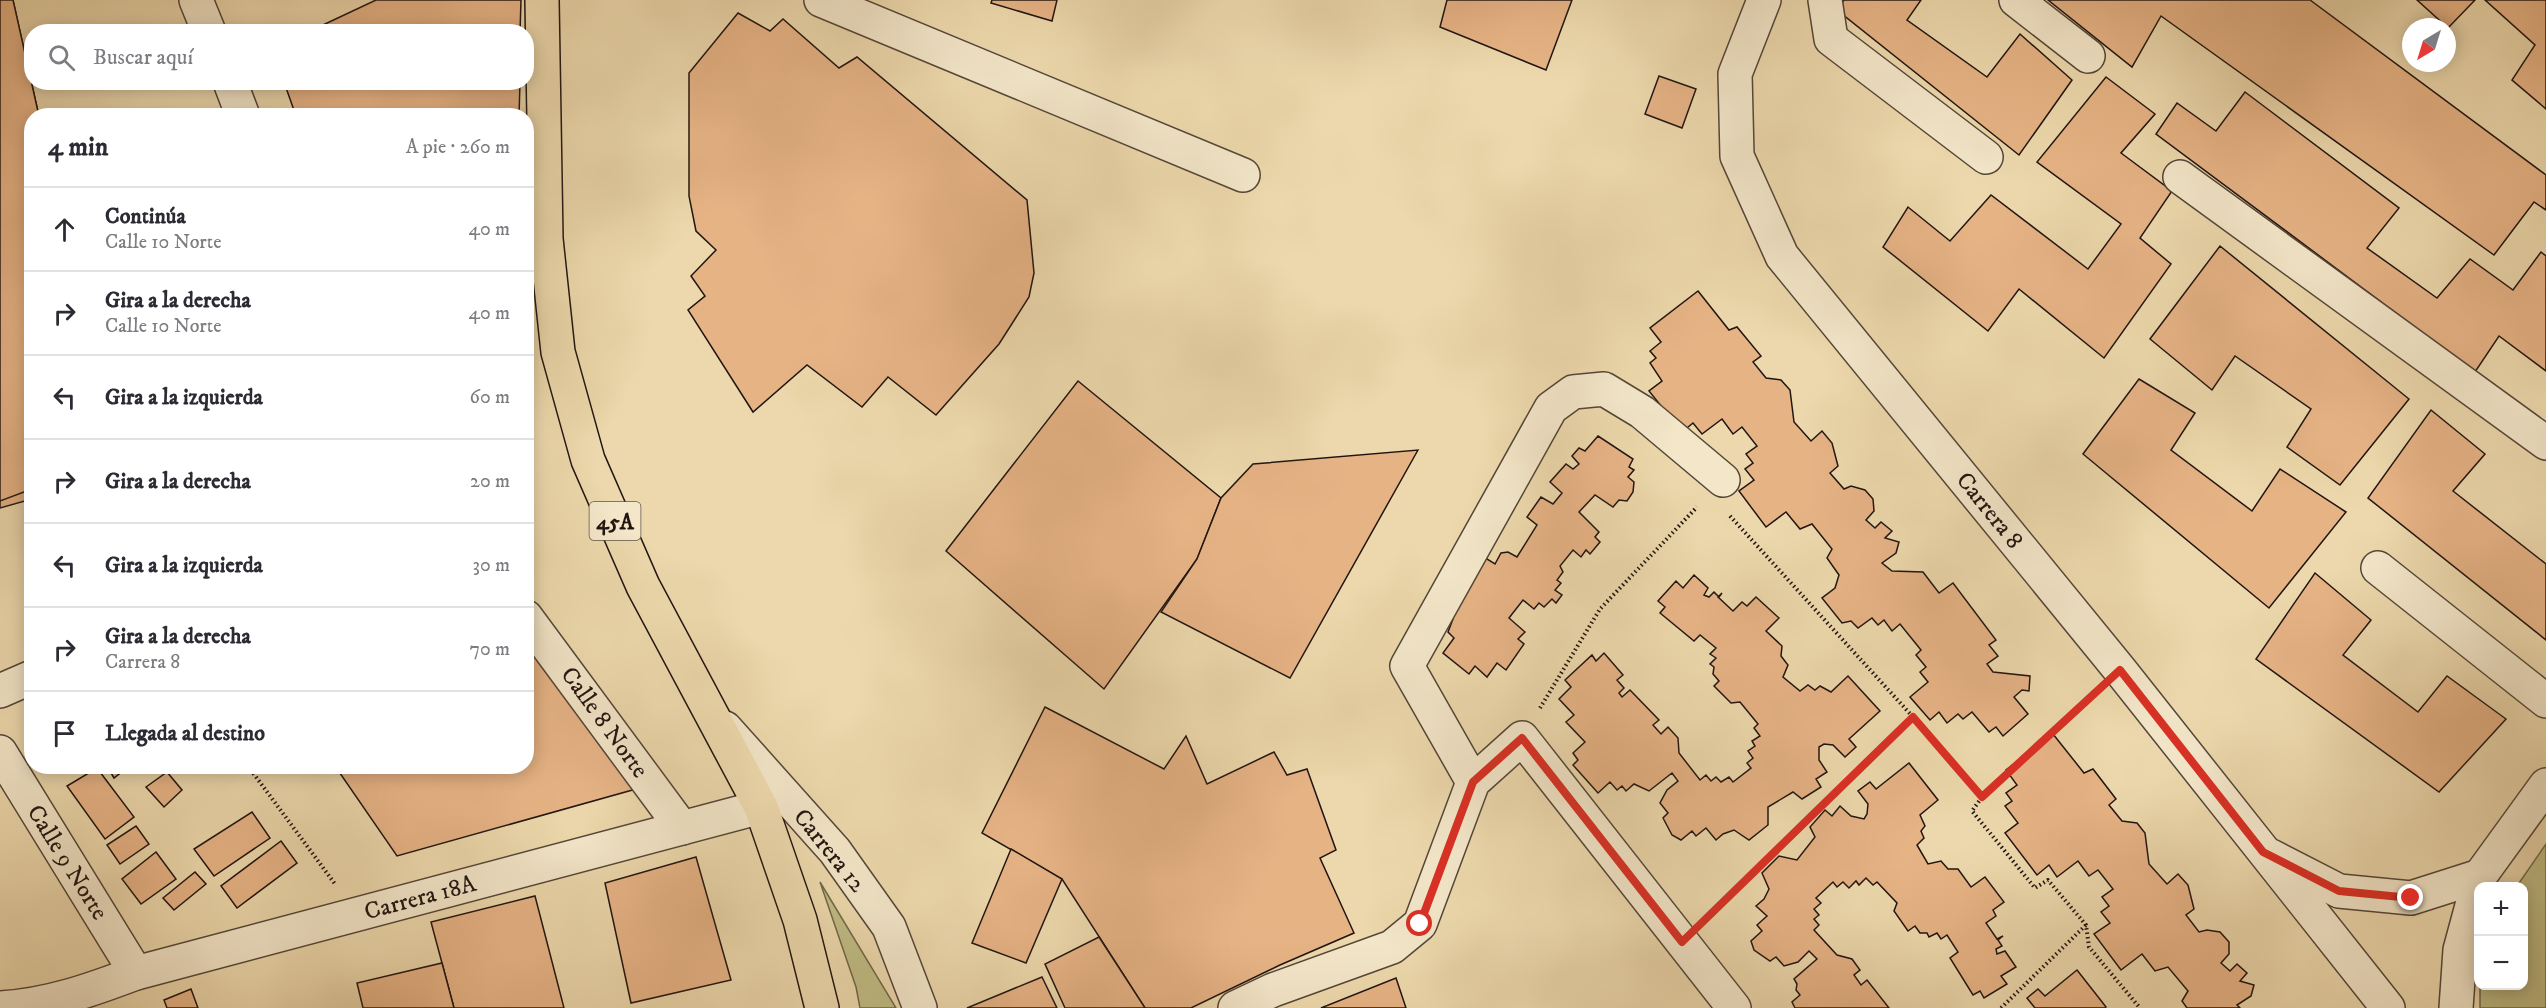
<!DOCTYPE html>
<html lang="es">
<meta charset="utf-8">
<style>
:root{--surface:#fff;--page:#f2f2f3;--text:#2b2b33;--muted:#7c7c81;--line:#e1e1e2}
body{margin:0;font-family:"IM FELL DW Pica",serif;background:var(--page);color:var(--text)}
.controls{position:absolute;right:18px;bottom:18px;display:grid;overflow:hidden;border-radius:12px;box-shadow:0 3px 15px #0003}
.controls button{width:54px;height:54px;display:grid;place-items:center;padding:0;border:0;border-bottom:2px solid var(--line);background:var(--surface);color:var(--text);font:30px sans-serif}
.compass{position:absolute;left:2402px;top:18px;width:54px;height:54px;border-radius:50%;background:var(--surface);box-shadow:0 3px 15px #0003;rotate:218deg}
.stop{position:absolute;width:18px;height:18px;margin:-14px;border:4px solid #d93025;border-radius:50%;background:#fff}
.stop.end{background:#d93025;border-color:#fff;box-shadow:0 2px 6px #0008}
.list{margin:0;padding:0;list-style:none}
h2{display:flex;justify-content:space-between;align-items:center;height:78px;margin:0;padding:0 24px;font-size:26px}
h2 small{font-size:20px;font-weight:400;color:var(--muted)}
.list li{display:grid;grid-template-columns:39px 1fr auto;gap:18px;align-items:center;box-sizing:border-box;height:84px;padding:0 24px;border-top:2px solid var(--line)}
.list b{display:block;font-size:22px;white-space:nowrap}
.list p{margin:0;font-size:20px;white-space:nowrap;color:var(--muted)}
.list em{font-size:20px;font-style:normal;color:var(--muted)}
.icon{flex:none;width:33px;height:33px;fill:none;stroke:currentColor;stroke-width:2;stroke-linecap:round;stroke-linejoin:round}
.map{position:relative;flex:none;width:2546px;height:1008px;overflow:hidden}
.search{position:absolute;background:var(--surface);box-shadow:0 3px 15px #0003;left:24px;top:24px;width:510px;height:66px;display:flex;align-items:center;gap:15px;box-sizing:border-box;padding:0 21px;border-radius:24px;color:var(--muted);font-size:22px}
.panel{position:absolute;background:var(--surface);box-shadow:0 3px 15px #0003;left:24px;top:108px;width:510px;height:666px;border-radius:24px}
.map>svg:first-child{display:block}
</style>
<div class="map">
<svg width="2546" height="1008" viewBox="0 0 2546 1008">
<rect width="100%" height="100%" fill="#ecd8ac"/>
<filter id="stains"><feTurbulence type="fractalNoise" baseFrequency=".00333" numOctaves="4"/><feColorMatrix values="0 0 0 0 .2 0 0 0 0 .09 0 0 0 0 .02 0 0 0 .5 -.17"/></filter>
<radialGradient id="worn" r=".72"><stop offset=".6" stop-color="#630" stop-opacity="0"/><stop offset="1" stop-color="#630" stop-opacity=".3"/></radialGradient>
<g fill="#c0bc84" stroke="#70684a" stroke-width="1.5">
<polygon points="2546,844 2546,1008 2480,1008 2480,986 2524,986 2524,886 2517,886"/>
<polygon points="820,882 896,1008 860,1008 856,987"/>
</g>
<g fill="#e6b385" stroke="#211511" stroke-width="1.5">
<polygon points="0,0 13,0 39,116 32,116 32,499 0,508"/>
<polygon points="0,0 13,0 39,116 32,116 32,489 0,501"/>
<polygon points="376,0 521,0 520,32 308,32"/>
<polygon points="992,0 1057,0 1052,21 991,3"/>
<polygon points="1447,0 1572,0 1546,70 1440,27"/>
<polygon points="1844,0 1921,0 1907,20 1987,77 2020,34 2072,80 2019,155 1837,10"/>
<polygon points="2048,0 2310,0 2546,175 2546,210 2534,202 2494,255 2161,16 2132,67"/>
<polygon points="2417,0 2475,0 2448,28"/>
<polygon points="2485,0 2546,0 2546,109 2512,80 2535,45"/>
<polygon points="738,13 770,31 783,19 839,68 857,57 1027,200 1034,273 1029,297 999,344 936,415 888,377 862,407 807,365 753,412 688,310 705,296 691,276 716,250 696,231 689,196 689,73"/>
<polygon points="1659,76 1696,89 1682,128 1645,114"/>
<polygon points="2106,77 2155,114 2121,153 2172,191 2140,238 2171,264 2104,358 2019,289 1988,331 1883,247 1908,207 1950,241 1991,195 2088,269 2121,224 2037,162"/>
<polygon points="284,82 520,82 519,116 296,116"/>
<polygon points="2245,92 2399,208 2367,248 2437,298 2470,259 2513,290 2541,252 2546,256 2546,371 2499,336 2475,372 2156,134 2177,103 2216,131"/>
<polygon points="2220,246 2409,399 2340,485 2287,447 2311,409 2235,356 2212,390 2150,339"/>
<polygon points="1698,291 1729,330 1737,327 1761,356 1753,362 1766,378 1781,380 1790,390 1794,422 1811,441 1822,431 1832,443 1838,466 1830,473 1844,489 1851,486 1865,490 1873,499 1874,511 1866,520 1875,528 1881,522 1892,531 1885,538 1899,542 1896,553 1882,563 1892,571 1923,572 1939,593 1953,583 1996,640 1989,645 1998,656 1987,664 1993,672 2030,676 2029,691 2022,690 2014,697 2028,714 2003,736 1996,727 1989,732 1972,712 1963,719 1958,714 1947,723 1939,712 1930,720 1910,697 1928,682 1920,672 1926,667 1916,655 1921,650 1900,624 1892,631 1884,620 1878,625 1872,618 1858,628 1851,621 1842,623 1822,598 1835,588 1839,575 1827,558 1832,549 1812,524 1800,529 1786,512 1766,527 1739,491 1754,480 1745,469 1753,463 1746,454 1757,446 1742,427 1733,434 1722,419 1702,434 1693,423 1682,432 1649,391 1662,381 1650,363 1656,358 1650,351 1661,342 1650,328"/>
<polygon points="2139,379 2195,413 2171,450 2252,511 2280,469 2346,512 2269,608 2083,454"/>
<polygon points="1078,381 1221,498 1197,559 1104,689 946,551"/>
<polygon points="2431,410 2485,454 2453,491 2546,564 2546,640 2368,498"/>
<polygon points="1598,436 1633,459 1629,467 1634,470 1628,477 1634,482 1633,492 1627,501 1619,500 1613,507 1595,495 1579,512 1599,532 1595,537 1600,542 1590,554 1586,550 1581,557 1573,550 1560,566 1563,572 1557,580 1561,583 1555,590 1562,595 1556,603 1552,599 1544,607 1539,603 1534,609 1523,600 1509,618 1525,632 1518,639 1524,644 1506,670 1497,663 1487,677 1475,666 1469,674 1443,653 1454,638 1448,632 1453,619 1444,612 1479,554 1495,564 1501,553 1508,552 1517,557 1537,525 1527,517 1541,497 1553,504 1562,493 1550,482 1566,464 1573,469 1579,464 1572,456 1579,448 1585,451"/>
<polygon points="1418,450 1290,678 1161,612 1197,559 1221,498 1253,464"/>
<polygon points="2315,573 2371,620 2343,655 2418,712 2447,676 2506,719 2439,792 2256,659"/>
<polygon points="1694,575 1708,588 1704,595 1709,597 1714,592 1719,597 1722,593 1718,597 1733,611 1742,602 1747,606 1756,597 1779,618 1766,631 1782,646 1781,656 1788,665 1783,677 1800,691 1808,685 1815,690 1820,686 1831,692 1848,676 1880,711 1849,739 1856,747 1845,757 1833,745 1824,744 1819,747 1819,760 1827,772 1816,779 1821,787 1802,799 1793,792 1768,807 1768,825 1749,840 1734,830 1723,834 1716,840 1706,828 1696,836 1692,831 1681,840 1672,835 1663,818 1668,813 1660,803 1667,790 1678,781 1672,773 1649,791 1634,784 1626,791 1622,786 1617,790 1610,782 1598,793 1573,765 1578,760 1573,753 1585,742 1566,722 1574,715 1559,699 1571,687 1565,680 1592,655 1596,661 1604,653 1623,675 1617,680 1624,688 1619,693 1622,697 1630,690 1659,720 1653,725 1661,734 1668,727 1678,738 1679,753 1700,780 1706,775 1711,781 1716,777 1721,782 1729,777 1733,782 1751,768 1747,763 1753,758 1748,751 1755,746 1752,741 1760,736 1754,728 1758,724 1740,702 1731,703 1714,686 1719,681 1713,674 1714,667 1710,664 1716,658 1710,654 1716,648 1700,635 1694,641 1660,613 1665,607 1658,601 1676,581 1683,588"/>
<polygon points="537,651 636,789 397,856 335,766 526,766 526,656"/>
<polygon points="1045,707 1164,769 1186,736 1207,784 1274,752 1287,775 1307,769 1336,850 1320,858 1354,933 1280,965 1191,1008 1145,1008 1062,879 982,833"/>
<polygon points="2053,734 2084,773 2093,769 2116,799 2109,805 2122,821 2137,823 2145,833 2149,864 2167,884 2178,874 2188,885 2194,909 2186,915 2199,932 2207,930 2220,932 2229,942 2229,954 2221,963 2230,971 2237,964 2247,973 2240,981 2254,985 2251,996 2237,1005 2240,1008 2187,1008 2182,1001 2188,991 2168,967 2155,971 2142,954 2121,970 2094,934 2110,923 2101,912 2109,906 2102,897 2113,889 2098,870 2089,876 2078,861 2057,877 2049,865 2037,875 2005,833 2018,823 2005,806 2012,801 2006,793 2017,785 2006,770"/>
<polygon points="1909,763 1938,800 1920,815 1925,826 1921,831 1924,838 1917,845 1928,864 1941,861 1948,869 1958,869 1971,887 1985,877 2004,902 1993,910 1996,916 1986,923 1997,939 2003,936 1998,940 2002,946 1996,949 1997,954 2005,951 2016,967 2001,976 2007,984 1984,998 1980,991 1973,995 1950,958 1958,952 1947,935 1941,939 1937,933 1929,937 1927,933 1920,933 1915,926 1908,931 1894,911 1897,903 1877,882 1873,885 1866,878 1859,885 1856,881 1849,888 1843,882 1837,887 1833,882 1816,898 1821,903 1814,909 1819,915 1814,919 1819,925 1814,930 1837,955 1852,959 1860,970 1854,975 1861,985 1867,980 1889,1008 1795,1008 1792,1002 1800,995 1796,990 1797,984 1794,979 1817,959 1809,951 1798,962 1784,966 1776,957 1770,961 1754,950 1751,941 1762,931 1757,925 1767,916 1756,906 1764,899 1769,889 1762,873 1779,856 1797,860 1815,837 1810,827 1825,810 1832,816 1840,806 1851,816 1864,819 1867,814 1868,804 1858,791 1870,782 1876,789"/>
<polygon points="107,766 129,766 114,778"/>
<polygon points="97,768 134,817 105,839 67,786"/>
<polygon points="167,772 182,790 164,807 146,787"/>
<polygon points="252,812 270,838 214,876 194,849"/>
<polygon points="136,826 149,844 120,864 107,845"/>
<polygon points="281,841 297,863 237,908 221,886"/>
<polygon points="1011,849 1062,879 1026,963 972,943"/>
<polygon points="156,852 176,879 141,904 122,879"/>
<polygon points="696,857 731,980 631,1003 605,883"/>
<polygon points="195,872 206,884 174,910 163,898"/>
<polygon points="535,896 564,1008 454,1008 431,922"/>
<polygon points="1099,937 1145,1008 1065,1008 1045,964"/>
<polygon points="442,963 454,1008 363,1008 357,983"/>
<polygon points="2077,970 2106,1007 2105,1008 2035,1008 2027,998 2038,989 2045,996"/>
<polygon points="1042,977 1057,1008 967,1008"/>
<polygon points="1396,978 1406,1008 1321,1008"/>
<polygon points="191,989 198,1008 167,1008 164,1000"/>
</g>
<g fill="none" stroke-linecap="round" stroke-linejoin="round">
<defs>
<g id="minor">
<polyline points="196,0 209,32"/>
<polyline points="821,0 1243,175"/>
<polyline points="1764,0 1735,74 1737,156 1782,256 2120,670 2388,1008"/>
<polyline points="1825,0 1831,39 1986,157"/>
<polyline points="2016,0 2088,56"/>
<polyline points="230,82 243,116"/>
<polyline points="2180,177 2546,443"/>
<polyline points="2378,568 2546,701"/>
<polyline points="526,617 682,828"/>
<polyline points="0,691 32,677"/>
<polyline points="725,728 835,851 889,927 920,1008"/>
<polyline points="0,752 136,973"/>
<polyline points="1473,782 1407,666 1551,408 1573,392 1604,389 1642,412 1723,480"/>
<polyline points="2271,856 2339,891 2411,898 2480,876"/>
<path d="M 1,1008 C 49,1005 91,990 136,973 L 761,807"/>
<polyline points="1235,1008 1273,990 1392,947 1420,924 1473,782 1522,738 1734,1008"/>
<polyline points="2456,1008 2460,950 2480,876 2546,785"/>
</g>
<polyline id="major" points="542,0 546,239 558,352 588,460 643,586 761,807 800,920 822,1008"/>
</defs>
<use href="#minor" stroke="#544638" stroke-width="36"/>
<use href="#major" stroke="#211511" stroke-width="36"/>
<g stroke="#211511" stroke-width="4" stroke-dasharray="1.5 3" stroke-linecap="butt">
<polyline points="1730,516 1913,717 1982,797 1972,811 2035,888 2048,880 2086,925 2089,947 2140,1008"/>
<polyline points="1540,708 1600,609 1697,507"/>
<polyline points="248,766 335,884"/>
<polyline points="1982,797 2093,694"/>
<polyline points="1708,917 1913,717"/>
<polyline points="2001,1008 2086,925"/>
</g>
<use href="#minor" stroke="#f3e6c9" stroke-width="33"/>
<use href="#major" stroke="#ecd8ac" stroke-width="33"/>
</g>
<g fill="none" stroke-linecap="round" stroke-linejoin="round">
<polyline stroke="#d93025" stroke-width="8" points="1420,924 1473,782 1522,738 1682,942 1913,717 1982,797 2120,670 2263,852 2339,891 2411,898"/>
</g>
<g text-anchor="middle" stroke-width="6" stroke-linejoin="round" paint-order="stroke">
<rect fill="#f3e6c9" stroke="#605448" stroke-width="1.5" x="589.5" y="502" width="51" height="38" rx="4.5"/>
<g font-size="22" font-weight="bold" fill="#211511">
<text x="615" y="529">45A</text>
</g>
<g font-size="24" fill="#211511" stroke="#f3e6c9">
<text transform="translate(1990 510) rotate(51)" y="8">Carrera 8</text>
<text transform="translate(605 722) rotate(54)" y="8">Calle 8 Norte</text>
<text transform="translate(830 850) rotate(51)" y="8">Carrera 12</text>
<text transform="translate(68 862) rotate(58)" y="8">Calle 9 Norte</text>
<text transform="translate(420 897) rotate(-15)" y="8">Carrera 18A</text>
</g>
</g>
<rect width="100%" height="100%" filter="url(#stains)"/>
<rect width="100%" height="100%" fill="url(#worn)"/>
</svg>
<div class="controls">
<button>+</button>
<button>−</button>
</div>
<svg class="compass" viewBox="-18 -18 36 36"><path d="M0-13l5 13h-10z" fill="#e53935"/><path d="M0 13l5-13h-10z" fill="#7c7c81"/></svg>
<div class="stop" style="left:1420px;top:924px"></div>
<div class="stop end" style="left:2411px;top:898px"></div>
<div class="search"><svg class="icon" aria-label="search" viewBox="0 0 24 24"><circle cx="10" cy="10" r="6"/><path d="M15 15l6 6"/></svg>Buscar aquí</div>
<section class="panel">
<h2>4 min<small>A pie · 260 m</small></h2>
<ul class="list">
<li><svg class="icon" aria-label="ahead" viewBox="0 0 24 24"><path d="M12 20V5M6 11l6-6 6 6"/></svg><div><b>Continúa</b><p>Calle 10 Norte</p></div><em>40 m</em></li>
<li><svg class="icon" aria-label="right" viewBox="0 0 24 24"><path d="M7 20v-9h11M14 6l5 5-5 5"/></svg><div><b>Gira a la derecha</b><p>Calle 10 Norte</p></div><em>40 m</em></li>
<li><svg class="icon" aria-label="left" viewBox="0 0 24 24"><path d="M17 20v-9H6M10 6l-5 5 5 5"/></svg><div><b>Gira a la izquierda</b></div><em>60 m</em></li>
<li><svg class="icon" aria-label="right" viewBox="0 0 24 24"><path d="M7 20v-9h11M14 6l5 5-5 5"/></svg><div><b>Gira a la derecha</b></div><em>20 m</em></li>
<li><svg class="icon" aria-label="left" viewBox="0 0 24 24"><path d="M17 20v-9H6M10 6l-5 5 5 5"/></svg><div><b>Gira a la izquierda</b></div><em>30 m</em></li>
<li><svg class="icon" aria-label="right" viewBox="0 0 24 24"><path d="M7 20v-9h11M14 6l5 5-5 5"/></svg><div><b>Gira a la derecha</b><p>Carrera 8</p></div><em>70 m</em></li>
<li><svg class="icon" aria-label="arrive" viewBox="0 0 24 24"><path d="M6 21V4h12l-3 4 3 4H6"/></svg><div><b>Llegada al destino</b></div></li>
</ul>
</section>
</div>
